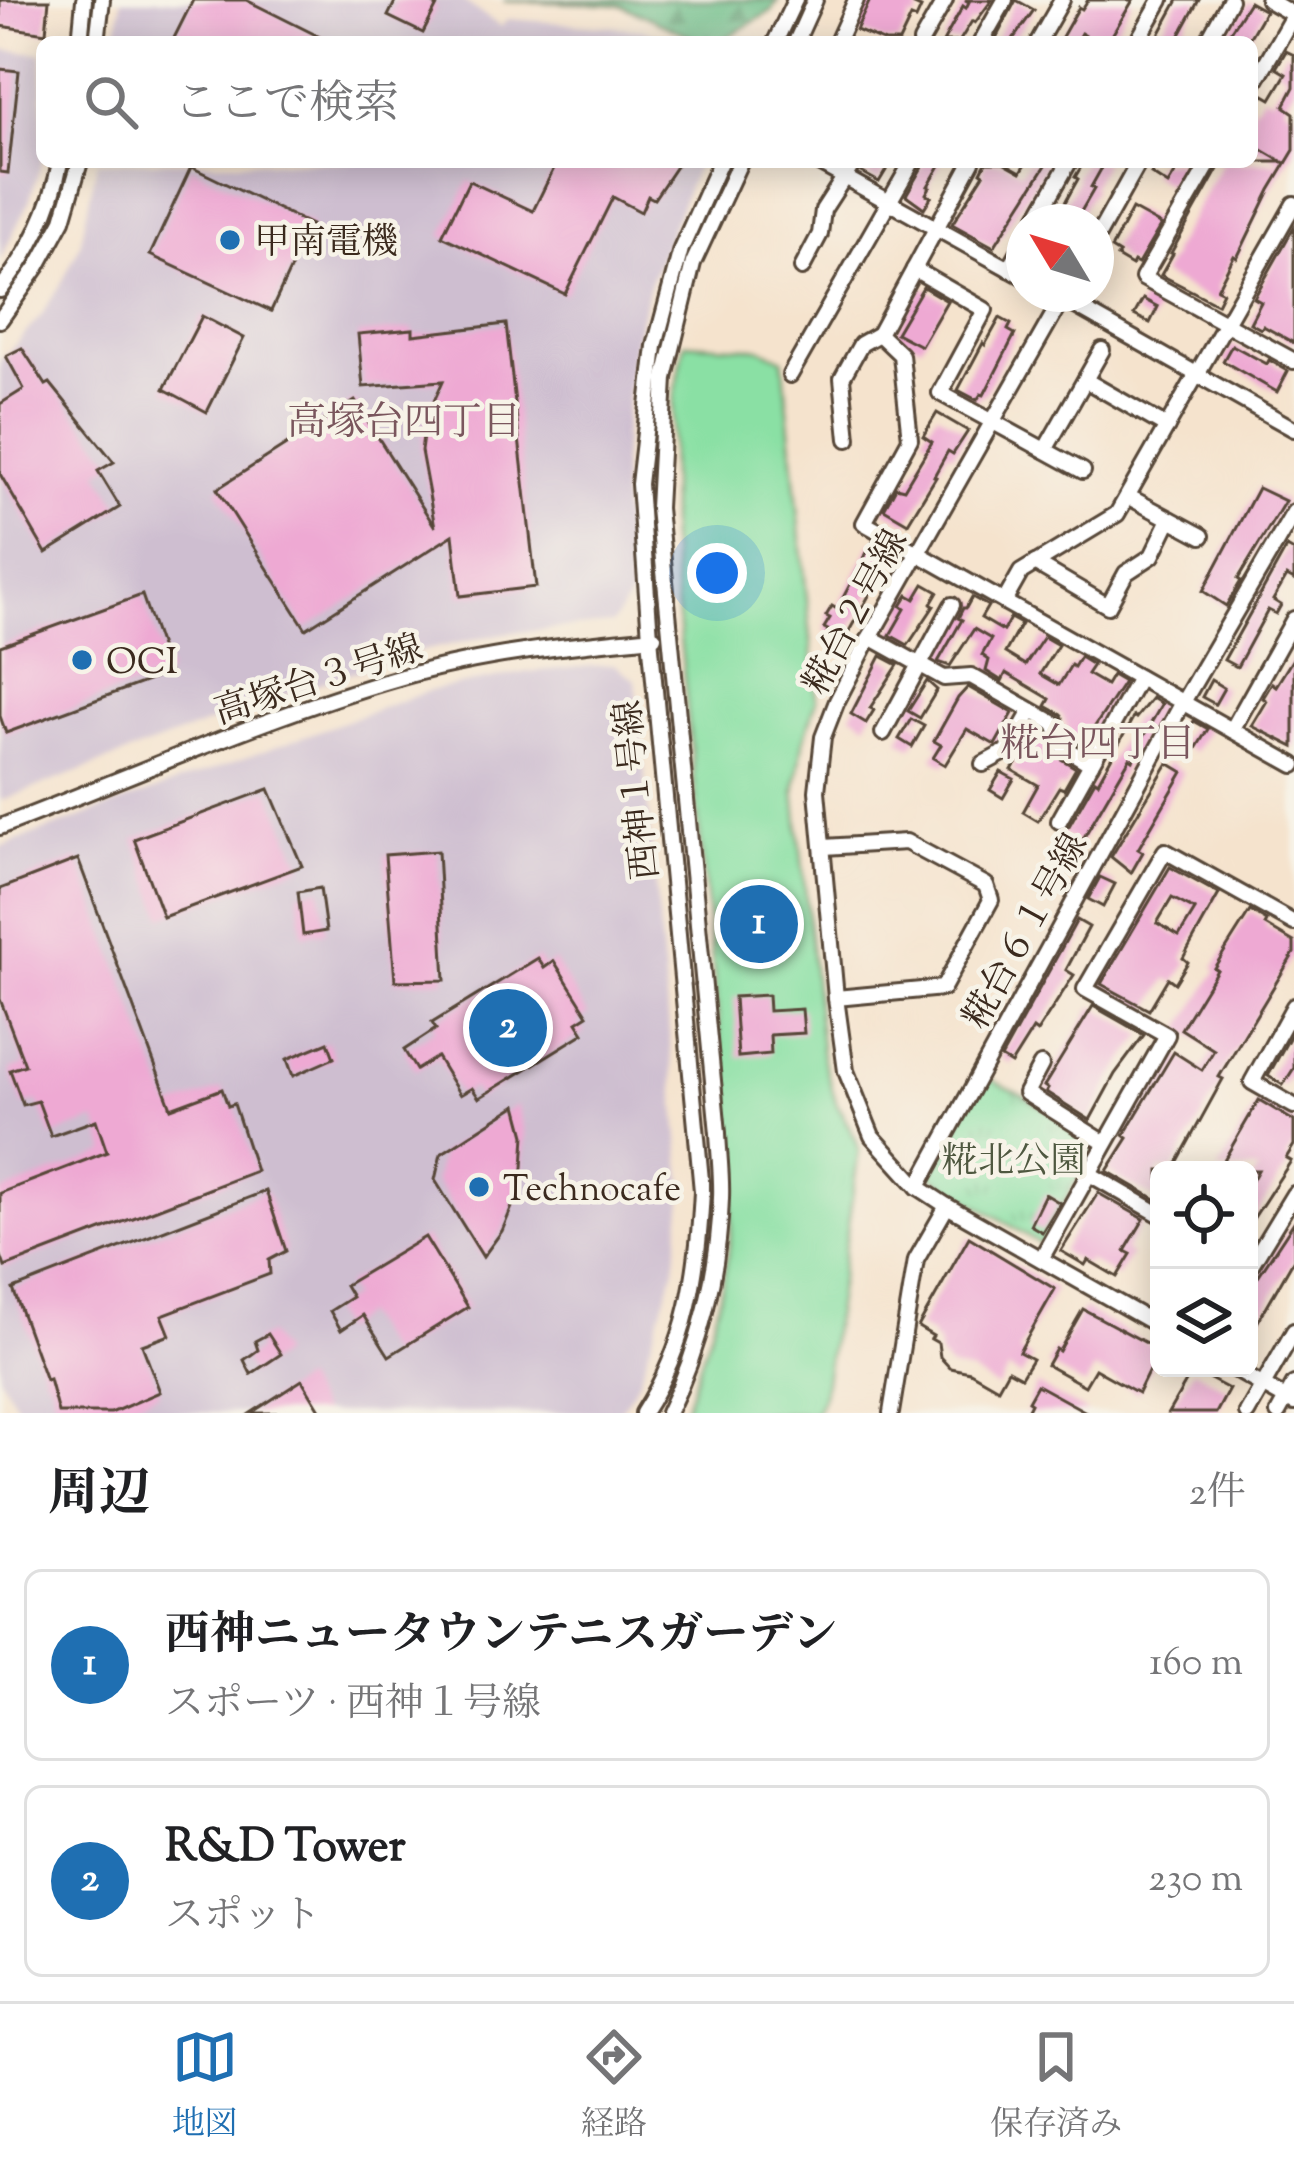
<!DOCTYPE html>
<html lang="ja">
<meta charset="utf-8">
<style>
:root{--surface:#fff;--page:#f6f6f6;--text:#202124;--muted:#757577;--line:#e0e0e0;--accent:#1f6fb2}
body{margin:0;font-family:"Sorts Mill Goudy","Noto Serif JP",serif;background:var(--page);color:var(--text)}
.controls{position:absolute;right:36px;bottom:36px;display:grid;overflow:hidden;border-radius:18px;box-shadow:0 6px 30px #0003}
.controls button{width:108px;height:108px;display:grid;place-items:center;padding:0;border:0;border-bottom:3px solid var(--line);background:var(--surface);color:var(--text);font:60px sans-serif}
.compass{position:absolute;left:1006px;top:204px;width:108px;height:108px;border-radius:50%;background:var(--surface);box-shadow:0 6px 30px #0003;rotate:308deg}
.you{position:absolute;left:717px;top:573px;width:42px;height:42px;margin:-30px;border:9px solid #fff;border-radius:50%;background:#1a73e8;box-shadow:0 0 0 18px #1a73e833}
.badge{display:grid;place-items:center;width:78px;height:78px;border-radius:50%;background:var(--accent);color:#fff;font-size:39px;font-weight:700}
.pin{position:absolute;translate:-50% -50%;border:6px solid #fff;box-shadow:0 3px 12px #0006}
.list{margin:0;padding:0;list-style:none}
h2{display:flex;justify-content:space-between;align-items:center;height:156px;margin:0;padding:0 48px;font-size:51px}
h2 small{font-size:39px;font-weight:400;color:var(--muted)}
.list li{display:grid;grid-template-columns:78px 1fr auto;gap:36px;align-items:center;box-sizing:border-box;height:192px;margin:0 24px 24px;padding:0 24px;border:3px solid var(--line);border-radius:18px}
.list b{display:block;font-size:45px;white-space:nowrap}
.list p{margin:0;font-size:39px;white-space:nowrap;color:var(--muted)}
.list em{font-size:39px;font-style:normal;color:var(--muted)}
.icon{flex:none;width:66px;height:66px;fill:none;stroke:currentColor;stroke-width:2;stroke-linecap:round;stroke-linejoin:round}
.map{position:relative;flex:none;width:1294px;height:1413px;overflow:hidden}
.search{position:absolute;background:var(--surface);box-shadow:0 6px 30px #0003;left:36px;right:36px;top:36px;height:132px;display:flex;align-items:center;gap:30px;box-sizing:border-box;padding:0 42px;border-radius:18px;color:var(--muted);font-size:45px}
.sheet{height:588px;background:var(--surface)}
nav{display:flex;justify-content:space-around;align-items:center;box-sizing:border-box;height:168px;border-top:3px solid var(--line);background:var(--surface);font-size:33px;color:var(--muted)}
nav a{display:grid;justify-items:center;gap:6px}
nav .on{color:var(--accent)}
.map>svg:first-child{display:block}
</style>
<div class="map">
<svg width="1294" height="1413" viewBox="0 0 1294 1413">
<defs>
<pattern id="grass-tufts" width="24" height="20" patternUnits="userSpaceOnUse" patternTransform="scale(3)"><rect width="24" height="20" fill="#8ae0a4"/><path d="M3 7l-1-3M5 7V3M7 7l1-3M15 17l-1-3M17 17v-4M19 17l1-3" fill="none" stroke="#78c08d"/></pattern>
<pattern id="forest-firs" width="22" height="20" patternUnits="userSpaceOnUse" patternTransform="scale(3)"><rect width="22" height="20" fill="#6fbe8a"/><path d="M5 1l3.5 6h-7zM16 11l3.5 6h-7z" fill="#5c9b70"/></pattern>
</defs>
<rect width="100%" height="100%" fill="#f7f3e8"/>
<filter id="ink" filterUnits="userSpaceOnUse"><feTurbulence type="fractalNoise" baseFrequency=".00833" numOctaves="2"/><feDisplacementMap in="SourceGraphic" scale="24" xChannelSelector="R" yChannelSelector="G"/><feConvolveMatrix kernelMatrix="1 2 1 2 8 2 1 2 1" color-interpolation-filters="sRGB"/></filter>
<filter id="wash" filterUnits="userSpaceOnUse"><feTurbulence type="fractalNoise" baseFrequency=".004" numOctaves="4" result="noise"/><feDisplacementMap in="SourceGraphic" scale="48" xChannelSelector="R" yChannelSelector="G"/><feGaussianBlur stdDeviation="2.7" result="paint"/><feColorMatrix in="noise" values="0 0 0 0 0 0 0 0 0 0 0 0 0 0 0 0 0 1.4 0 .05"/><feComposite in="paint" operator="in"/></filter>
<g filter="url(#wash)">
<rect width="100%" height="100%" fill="#f5e3cd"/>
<g fill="#cebed0">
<polygon points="121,0 462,0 501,27 508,19 642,29 671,42 116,42"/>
<polygon points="0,50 42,53 42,161 30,199 0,260"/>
<polygon points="97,162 698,162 649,285 631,358 622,459 622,509 630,597 612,624 504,633 418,652 301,689 0,801 0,361 41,316 63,280 80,245"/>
<polygon points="614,664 636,680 684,1191 675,1268 638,1382 619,1413 21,1413 0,1377 0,847 428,691 527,672"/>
</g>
<polygon fill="url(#grass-tufts)" stroke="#628561" stroke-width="3" points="983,1076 1024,1096 1098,1142 1040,1244 930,1175"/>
<polygon fill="url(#forest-firs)" stroke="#557454" stroke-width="3" points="503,0 778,0 772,11 719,42 703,42 620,5"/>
<path fill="#8ae0a4" stroke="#628561" stroke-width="3" d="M 685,343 L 759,348 L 783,359 L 817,699 L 803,743 L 795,791 L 822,1057 L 837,1105 L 856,1139 L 859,1150 L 823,1395 L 815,1413 L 683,1413 C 704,1354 725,1292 731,1230 C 733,1205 732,1179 732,1154 L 670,539 L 670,468 L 674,399 Z"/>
<g id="blocks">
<g fill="#eea9d3" fill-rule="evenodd">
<polygon points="0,0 49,0 46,33 0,26"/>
<polygon points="193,0 246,0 330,42 172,42"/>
<polygon points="396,0 425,0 437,6 423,33 388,16"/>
<polygon points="870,0 916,0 914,5 921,8 916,19 911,17 899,42 885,42 856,30"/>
<polygon points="965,0 992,0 975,23 972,21 959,42 943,42 963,6 966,8 969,2"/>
<polygon points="1016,0 1034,10 1011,42 994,42"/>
<polygon points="1088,0 1133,0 1108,42 1096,42 1081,33 1076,42 1059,42 1079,7 1082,9"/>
<polygon points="1178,0 1199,0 1176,42 1155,42"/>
<polygon points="1249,2 1265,11 1247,42 1233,42 1226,38"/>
<polygon points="1286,51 1294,55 1294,87 1284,106 1294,113 1294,150 1270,190 1237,258 1234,256 1217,289 1223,292 1217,304 1161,275 1173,254 1171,253 1222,162 1283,162 1252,144 1252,109 1264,95 1271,99 1286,74 1276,68"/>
<polygon points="0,69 19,71 8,173 0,172"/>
<polygon points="557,162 679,162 654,199 648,196 641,212 613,197 565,294 442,236 469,181 533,211"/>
<polygon points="865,162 891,162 879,182 861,172"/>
<polygon points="925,162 942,162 928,186 930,187 926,194 931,197 924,208 906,195"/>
<polygon points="986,162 1003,162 1021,172 1027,162 1048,162 994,247 952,224 984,174 981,172"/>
<polygon points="1084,162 1105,162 1091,187 1094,189 1075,222 1054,222 1078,179 1075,177"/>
<polygon points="1158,162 1182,162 1168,185 1151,174"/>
<polygon points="191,167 311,225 271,311 150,255"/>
<polygon points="1132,209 1161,225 1138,264 1134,262 1132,266 1117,257 1119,254 1111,249"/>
<polygon points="1294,227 1294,343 1263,326 1261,329 1250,323 1261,302 1254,298"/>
<polygon points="923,287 947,301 921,346 896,333"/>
<polygon points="1143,299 1158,307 1150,323 1134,315"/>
<polygon points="202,316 244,338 207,412 164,389"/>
<polygon points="1000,318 1011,324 1008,330 1015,334 984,395 981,394 977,400 958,390 983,343 985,345"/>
<polygon points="506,324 536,587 460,596 453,535 306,629 217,489 355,401 435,527 421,451 425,421 443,381 363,387 358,334 413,329 413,335"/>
<polygon points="1232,345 1267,364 1269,360 1288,371 1277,392 1223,361"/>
<polygon points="22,348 46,385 50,383 114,462 98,471 120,507 46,553 0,474 0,404 24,389 6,356"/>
<polygon points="937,413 968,431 953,454 948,451 934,476 936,477 908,523 884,509 896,487 904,489 932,442 923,436"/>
<polygon points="1258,488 1285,501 1238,579 1241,581 1226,606 1203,591"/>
<polygon points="873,541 893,553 844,640 842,638 840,641 827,633 828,630 824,628 830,618 826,616 832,606 837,609"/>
<polygon points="1287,547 1294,551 1294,580 1287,576 1273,600 1281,605 1276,614 1268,610 1237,667 1224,660"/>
<polygon points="924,584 938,592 931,604 934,606 908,645 890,635 905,609 901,606 908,595 915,599"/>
<polygon points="142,595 169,673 6,733 0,716 0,646"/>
<polygon points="972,597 988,606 981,618 1003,631 1010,618 1021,624 1005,653 1025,665 1044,637 1058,645 1040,674 1059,685 1071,665 1074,667 1080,657 1093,665 1087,674 1106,685 1112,675 1124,682 1082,746 1072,739 1062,715 1046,706 1050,699 1006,673 1002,681 986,671 989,660 982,655 991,639 974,629 950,666 938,662 962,620 958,618 963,608 966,608"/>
<polygon points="881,656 898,665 870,708 874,710 866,723 851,714"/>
<polygon points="1294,657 1294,747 1252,726 1267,701 1263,698 1272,683 1276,686"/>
<polygon points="1211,680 1224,688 1215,704 1202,697"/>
<polygon points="927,681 937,690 920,718 908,711"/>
<polygon points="968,687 1013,713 995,745 967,729 945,765 933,758 941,745 934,741 958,698"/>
<polygon points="1152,698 1162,704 1136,749 1138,750 1133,760 1130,758 1080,844 1060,832 1069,826 1095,780 1098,782 1134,716 1136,718"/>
<polygon points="911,719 924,726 912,747 899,739"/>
<polygon points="1194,721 1208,729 1194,752 1180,743"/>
<polygon points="1037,727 1046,732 1056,756 1076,768 1064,789 1059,787 1038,821 1023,812 1038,785 1012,770"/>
<polygon points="1168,763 1183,772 1138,849 1143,852 1131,873 1111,857"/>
<polygon points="1001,772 1014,779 1003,798 990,790"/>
<polygon points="269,789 302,866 163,917 134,839"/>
<polygon points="438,851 445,980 395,981 385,855"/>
<polygon points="78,859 171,1108 222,1089 228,1106 234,1104 256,1171 5,1267 0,1253 0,1193 107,1152 96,1120 51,1136 38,1101 23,1105 10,1070 25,1065 0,999 0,889"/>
<path d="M 1170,867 L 1219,894 L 1183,958 L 1188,962 L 1175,983 L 1168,978 L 1149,1010 L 1101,984 ZM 1172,898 L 1195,910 L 1179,936 L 1157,923 Z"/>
<polygon points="1100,877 1115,884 1103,907 1088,899"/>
<polygon points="320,888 326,931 303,935 298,892"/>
<polygon points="1250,911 1267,921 1265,925 1294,942 1294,953 1219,1077 1223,1079 1173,1170 1159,1170 1159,1201 1107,1171 1128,1138 1124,1135 1174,1052 1202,1070 1214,1050 1181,1029 1217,970 1214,968"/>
<polygon points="1077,920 1089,927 1066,970 1074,975 1037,1032 1033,1029 1011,1064 1001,1058"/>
<polygon points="538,958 544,968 554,961 588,1015 577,1022 584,1033 479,1098 472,1088 460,1095 437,1057 416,1070 404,1050 436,1029 432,1023"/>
<polygon points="768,995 769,1011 802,1009 804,1033 770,1035 771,1054 738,1057 734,997"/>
<polygon points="1093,1006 1144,1035 1115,1074 1090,1120 1046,1092 1048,1089 1044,1086"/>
<polygon points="1294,1029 1294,1068 1283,1085 1268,1076"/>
<polygon points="328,1042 334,1058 293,1076 287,1059"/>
<polygon points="1259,1100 1294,1121 1294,1145 1286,1158 1291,1161 1249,1225 1249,1186 1258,1170 1218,1170"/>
<polygon points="517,1105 525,1135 523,1168 517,1195 502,1231 483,1257 435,1180 441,1154"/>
<polygon points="266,1191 286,1251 269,1260 270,1274 162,1315 170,1335 142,1345 160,1392 111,1413 58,1413 49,1379 46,1380 13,1289"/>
<polygon points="1098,1193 1144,1219 1125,1251 1131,1254 1117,1277 1088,1260 1085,1265 1061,1251"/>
<polygon points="1045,1194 1060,1203 1042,1232 1030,1225"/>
<polygon points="1294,1222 1294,1259 1249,1337 1249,1290"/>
<polygon points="425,1237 468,1307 389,1356 363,1315 341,1330 330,1311 352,1297 345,1285"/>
<polygon points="969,1237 1055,1289 1019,1352 1032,1359 1021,1377 1008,1370 998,1388 970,1372 950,1368 940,1357 938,1343 931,1339 933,1336 918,1327"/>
<polygon points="1083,1309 1159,1350 1138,1393 1095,1369 1085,1386 1047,1365 1056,1349 1059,1351"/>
<polygon points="268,1334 281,1354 251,1374 244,1360 258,1350 255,1341"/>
<polygon points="1193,1370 1229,1389 1216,1413 1168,1413"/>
<polygon points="302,1380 322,1413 251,1413"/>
<polygon points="1037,1385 1088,1413 1026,1413 1031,1403 1028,1401"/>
</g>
</g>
</g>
<g filter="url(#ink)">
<use href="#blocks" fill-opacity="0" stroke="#574638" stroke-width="3"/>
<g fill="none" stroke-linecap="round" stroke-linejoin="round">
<defs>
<g id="minor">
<polyline points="1268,0 1294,15"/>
<polyline points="80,42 84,0"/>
<polyline points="97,42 102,0"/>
<polyline points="775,42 795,0"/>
<polyline points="796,42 815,0"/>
<polyline points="837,42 856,0"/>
<polyline points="921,42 945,0"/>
<polyline points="981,42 1005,0"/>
<polyline points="1038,42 1062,0"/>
<polyline points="1137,42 1161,0"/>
<polyline points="1207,42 1230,0"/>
<polyline points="1252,87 1294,14"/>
<polyline points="817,162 1024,277"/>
<polyline points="972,162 879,334 901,355 910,439 864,523 1294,765"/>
<polyline points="1210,162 1143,278 1294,361"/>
<polyline points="1035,222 1069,162"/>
<polyline points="1096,239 1139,162"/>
<polyline points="802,268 820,234 823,210 854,162"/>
<polyline points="914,269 985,310 940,393 1083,471"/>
<polyline points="1009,269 1024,242"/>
<path d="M 0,290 C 29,254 52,208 60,162"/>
<polyline points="1065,294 870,637 837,701 823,737 817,791 836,998 846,1071 872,1136 918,1187 947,1206 1159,1326"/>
<polyline points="1058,296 1294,429"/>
<polyline points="0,320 38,266 63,220 80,162"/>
<polyline points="790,375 912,162"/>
<polyline points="1085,380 1167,427"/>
<polyline points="848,439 842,378 861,344 879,334"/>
<polyline points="1045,450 1102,350"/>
<polyline points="1129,497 1202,536"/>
<polyline points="1035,563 1108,606 1126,573 1152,556 1170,519"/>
<polyline points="1004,602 1021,572 1117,514 1294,204"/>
<polyline points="870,637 944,678 971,676 1055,724 1063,747 1091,764"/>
<polyline points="1232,730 1294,619"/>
<polyline points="883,733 952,605"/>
<polyline points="983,764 1009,750 1031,711"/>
<polyline points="1059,821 1139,678"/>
<path d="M 0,827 C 133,776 265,716 402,677 C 484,654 570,645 654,637"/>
<polyline points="824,847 906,842 986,885 991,900 943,988 836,998"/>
<polyline points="1294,1006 1252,1082 1294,1106"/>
<polyline points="1041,1065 1026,1093 1105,1143"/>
<polyline points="1088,1173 1159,1214"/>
<polyline points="918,1187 1183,702 1294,512"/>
<polyline points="1041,1259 1167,1035 1085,989 1165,851 1294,923"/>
<polyline points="1249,1268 1294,1194"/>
<polyline points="1232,1368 1294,1403"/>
<path d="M 643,1413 C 688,1344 698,1271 702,1191 L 650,637 L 639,484 L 655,346 L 681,249 L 720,162"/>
<path d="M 668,1413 C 700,1349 719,1270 721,1198 C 722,1177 719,1155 718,1133 L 658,508 L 665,378 L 693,263 L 740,162"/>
<polyline points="891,1413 916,1260 947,1206"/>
<polyline points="1247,1413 1294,1331"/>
<polyline points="1278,1413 1294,1384"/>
</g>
</defs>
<use href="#minor" stroke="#574638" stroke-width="20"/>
<use href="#minor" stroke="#fff" stroke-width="14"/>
</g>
</g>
<g fill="#1f6fb2" stroke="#f7f3e8" stroke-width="4.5">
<circle cx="230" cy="240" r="12"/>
<circle cx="82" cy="660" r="12"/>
<circle cx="479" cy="1187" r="12"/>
</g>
<g text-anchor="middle" stroke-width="9" stroke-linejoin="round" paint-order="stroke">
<g font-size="36" fill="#3b2a1e" stroke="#f7f3e8" text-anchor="start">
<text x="254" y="253">甲南電機</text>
<text x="106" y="673">OCI</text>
<text x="503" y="1200">Technocafe</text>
</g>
<g font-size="36" fill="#3b2a1e" stroke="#f7f3e8">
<text transform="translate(854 611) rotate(-62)" y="13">糀台２号線</text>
<text transform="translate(318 678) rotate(-18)" y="13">高塚台３号線</text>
<text transform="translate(635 790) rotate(-96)" y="13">西神１号線</text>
<text transform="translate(1024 930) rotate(-61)" y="13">糀台６１号線</text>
</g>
<g font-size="36" fill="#4f5840" stroke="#f7f3e8">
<text x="1014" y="1172">糀北公園</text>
</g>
<g font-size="39" fill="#7a565d" stroke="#f7f3e8">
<text x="404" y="434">高塚台四丁目</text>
<text x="1098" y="756">糀台四丁目</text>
</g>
</g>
</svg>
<div class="controls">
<button><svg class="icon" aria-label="locate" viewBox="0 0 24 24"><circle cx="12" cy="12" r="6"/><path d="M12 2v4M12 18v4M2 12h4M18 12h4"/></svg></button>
<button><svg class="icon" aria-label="layers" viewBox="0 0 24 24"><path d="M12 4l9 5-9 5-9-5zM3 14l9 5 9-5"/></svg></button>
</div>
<svg class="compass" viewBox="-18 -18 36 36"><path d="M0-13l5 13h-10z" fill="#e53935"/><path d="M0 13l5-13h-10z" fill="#757577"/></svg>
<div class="you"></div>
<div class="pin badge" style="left:759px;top:924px">1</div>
<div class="pin badge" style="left:508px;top:1028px">2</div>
<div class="search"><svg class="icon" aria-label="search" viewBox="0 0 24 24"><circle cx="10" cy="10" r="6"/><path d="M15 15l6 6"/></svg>ここで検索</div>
</div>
<section class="sheet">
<h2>周辺<small>2件</small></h2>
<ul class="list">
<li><span class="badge">1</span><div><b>西神ニュータウンテニスガーデン</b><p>スポーツ · 西神１号線</p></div><em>160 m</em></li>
<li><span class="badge">2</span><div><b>R&amp;D Tower</b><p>スポット</p></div><em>230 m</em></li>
</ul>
</section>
<nav>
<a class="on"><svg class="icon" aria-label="map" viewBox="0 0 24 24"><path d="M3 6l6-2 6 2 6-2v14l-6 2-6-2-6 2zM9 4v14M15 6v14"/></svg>地図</a>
<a><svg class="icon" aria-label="directions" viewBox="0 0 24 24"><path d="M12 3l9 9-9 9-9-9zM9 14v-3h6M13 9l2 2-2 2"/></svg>経路</a>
<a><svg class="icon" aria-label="saved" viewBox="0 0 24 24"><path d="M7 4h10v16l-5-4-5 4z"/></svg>保存済み</a>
</nav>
